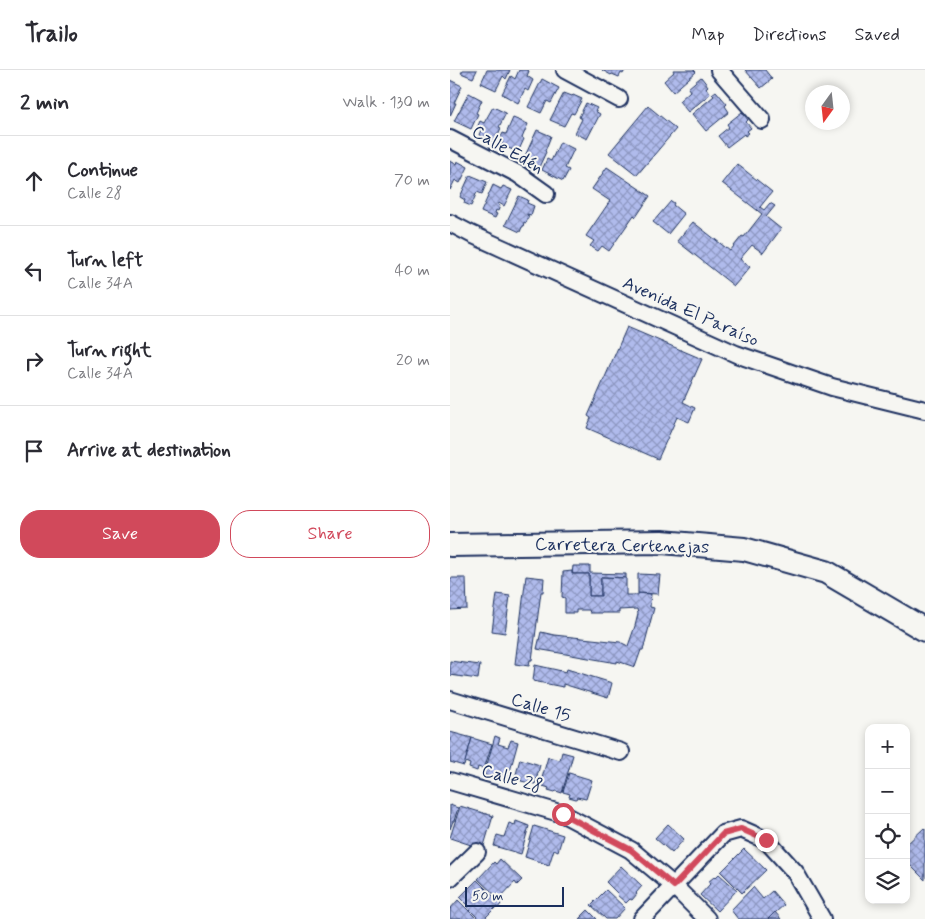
<!DOCTYPE html>
<meta charset="utf-8">
<style>
:root{--surface:#fff;--page:#f7f7f7;--text:#2b2b33;--muted:#7c7c81;--line:#e1e1e2;--accent:#d1495b}
body{margin:0;font-family:Mynerve,sans-serif;background:var(--page);color:var(--text)}
.controls{position:absolute;right:15px;bottom:15px;display:grid;overflow:hidden;border-radius:10px;box-shadow:0 2px 8px #0003}
.controls button{width:45px;height:45px;display:grid;place-items:center;padding:0;border:0;border-bottom:1px solid var(--line);background:var(--surface);color:var(--text);font:25px sans-serif}
.compass{position:absolute;left:355px;top:15px;width:45px;height:45px;border-radius:50%;background:var(--surface);box-shadow:0 2px 8px #0003;rotate:195deg}
.scale{position:absolute;left:15px;bottom:12px;width:99px;box-sizing:border-box;padding-left:5px;border:2px solid #1b2f5e;border-top:0;font-size:14px;line-height:18px;white-space:nowrap;color:#1b2f5e;-webkit-text-stroke:4px #f6f6f2;paint-order:stroke}
.stop{position:absolute;width:15px;height:15px;margin:-11px;border:4px solid #d1495b;border-radius:50%;background:#fff}
.stop.end{background:#d1495b;border-color:#fff;box-shadow:0 1px 5px #0008}
.list{margin:0;padding:0;list-style:none}
h2{display:flex;justify-content:space-between;align-items:center;height:65px;margin:0;padding:0 20px;font-size:21px}
h2 small{font-size:16px;font-weight:400;color:var(--muted)}
.list li{display:grid;grid-template-columns:32px 1fr auto;gap:15px;align-items:center;box-sizing:border-box;height:90px;padding:0 20px;border-top:1px solid var(--line)}
.list b{display:block;font-size:19px;white-space:nowrap}
.list p{margin:0;font-size:16px;white-space:nowrap;color:var(--muted)}
.list em{font-size:16px;font-style:normal;color:var(--muted)}
.actions{display:flex;gap:10px;padding:15px 20px}
.actions a{flex:1;padding:11px 0;border:1px solid var(--accent);border-radius:20px;text-align:center;font-size:18px;color:var(--accent)}
.actions .main{background:var(--accent);color:#fff}
.icon{flex:none;width:28px;height:28px;fill:none;stroke:currentColor;stroke-width:2;stroke-linecap:round;stroke-linejoin:round}
.map{position:relative;flex:none;width:475px;height:849px;overflow:hidden}
header{display:flex;align-items:center;gap:30px;box-sizing:border-box;height:70px;padding:0 25px;background:var(--surface);border-bottom:1px solid var(--line)}
header strong{font-size:24px}
nav{display:flex;gap:28px;margin-inline-start:auto;font-size:18px}
main{display:flex}
aside{flex:1;background:var(--surface)}
.map>svg:first-child{display:block}
</style>
<header>
<strong>Trailo</strong>
<nav><a>Map</a><a>Directions</a><a>Saved</a></nav>
</header>
<main>
<aside>
<h2>2 min<small>Walk · 130 m</small></h2>
<ul class="list">
<li><svg class="icon" aria-label="ahead" viewBox="0 0 24 24"><path d="M12 20V5M6 11l6-6 6 6"/></svg><div><b>Continue</b><p>Calle 28</p></div><em>70 m</em></li>
<li><svg class="icon" aria-label="left" viewBox="0 0 24 24"><path d="M17 20v-9H6M10 6l-5 5 5 5"/></svg><div><b>Turn left</b><p>Calle 34A</p></div><em>40 m</em></li>
<li><svg class="icon" aria-label="right" viewBox="0 0 24 24"><path d="M7 20v-9h11M14 6l5 5-5 5"/></svg><div><b>Turn right</b><p>Calle 34A</p></div><em>20 m</em></li>
<li><svg class="icon" aria-label="arrive" viewBox="0 0 24 24"><path d="M6 21V4h12l-3 4 3 4H6"/></svg><div><b>Arrive at destination</b></div></li>
</ul>
<div class="actions"><a class="main">Save</a><a>Share</a></div>
</aside>
<div class="map">
<svg width="475" height="849" viewBox="0 0 475 849">
<defs>
<pattern id="building-cross-hatch" width="8" height="8" patternUnits="userSpaceOnUse" patternTransform="scale(1.25)"><rect width="8" height="8" fill="#b0bbec"/><path d="M0 0l8 8M0 8l8-8" fill="none" stroke="#8e98c2"/></pattern>
</defs>
<rect width="100%" height="100%" fill="#f6f6f2"/>
<filter id="ink" filterUnits="userSpaceOnUse"><feTurbulence type="fractalNoise" baseFrequency=".02" numOctaves="2"/><feDisplacementMap in="SourceGraphic" scale="10" xChannelSelector="R" yChannelSelector="G"/><feConvolveMatrix kernelMatrix="1 2 1 2 8 2 1 2 1" color-interpolation-filters="sRGB"/></filter>
<g filter="url(#ink)">
<g fill="url(#building-cross-hatch)" stroke="#1b2f5e">
<polygon points="13,0 27,0 23,8 11,3"/>
<polygon points="37,0 60,0 56,9 53,6 46,20 31,13"/>
<polygon points="69,0 76,0 79,1 77,6 83,10 78,21 75,19 68,33 52,24 61,6 65,9"/>
<polygon points="152,0 175,0 173,4 171,3 169,7 162,4 161,5"/>
<polygon points="223,0 244,0 246,2 223,22 214,11 224,2"/>
<polygon points="295,0 315,0 322,9 311,18"/>
<polygon points="251,7 258,16 256,18 260,24 238,42 229,31 240,21 238,18"/>
<polygon points="92,9 109,18 101,33 97,31 91,43 78,37"/>
<polygon points="0,10 12,16 4,33 6,33 0,46"/>
<polygon points="266,21 277,34 275,36 279,42 256,61 242,44 264,26 262,24"/>
<polygon points="19,23 32,30 26,43 28,44 21,59 4,51"/>
<polygon points="114,23 122,26 123,25 132,29 124,44 121,43 114,56 100,50"/>
<polygon points="136,33 147,38 145,41 150,44 137,69 125,63 132,49 129,47"/>
<polygon points="198,36 226,59 187,105 159,83"/>
<polygon points="43,37 56,43 49,57 51,58 44,73 29,65 31,60 27,58 30,51 34,53"/>
<polygon points="292,42 298,50 296,52 301,58 297,61 299,63 295,66 294,64 277,77 268,66 279,57 277,54"/>
<polygon points="63,48 78,54 72,68 74,69 68,82 51,75 53,70 50,69 53,63 56,64"/>
<polygon points="87,60 101,66 95,81 96,82 89,97 80,93 81,89 75,86"/>
<polygon points="110,72 124,79 115,98 119,100 113,111 92,100 97,89 101,91"/>
<polygon points="0,91 6,94 7,91 18,97 10,113 5,110 0,120"/>
<polygon points="287,94 322,122 310,137 314,140 320,133 325,136 316,147 331,159 313,183 302,175 290,189 300,197 284,216 227,171 243,152 280,181 292,166 294,167 312,144 272,113"/>
<polygon points="157,97 200,126 186,147 184,145 159,181 152,176 148,181 140,176 144,171 136,166 160,131 142,119"/>
<polygon points="20,105 37,112 32,124 27,122 21,136 14,133 15,130 10,127"/>
<polygon points="43,115 51,119 53,116 62,120 54,136 49,133 48,135 50,136 48,141 46,140 45,143 47,144 45,148 31,142"/>
<polygon points="69,126 78,130 77,133 84,136 81,145 77,144 77,145 79,146 76,153 74,152 73,157 72,157 70,162 55,155"/>
<polygon points="221,131 224,133 223,135 234,144 218,164 203,152"/>
<polygon points="177,257 252,289 233,332 245,338 239,352 227,347 208,389 137,358 141,348 138,346"/>
<polygon points="123,496 140,496 140,503 176,504 176,508 151,507 151,526 139,526 139,504 122,504"/>
<polygon points="122,501 122,504 139,504 139,526 151,526 151,507 176,508 176,525 188,525 188,523 201,524 200,537 204,538 193,580 191,580 185,597 167,591 167,593 87,579 91,562 104,565 170,572 178,576 185,556 188,544 187,539 169,540 169,543 140,543 139,540 126,540 126,543 115,543 115,528 112,527 113,502"/>
<polygon points="188,504 210,505 208,524 188,523"/>
<polygon points="76,506 94,508 93,522 91,522 82,590 80,590 79,596 65,594"/>
<polygon points="0,508 16,508 17,539 0,540"/>
<polygon points="47,524 60,526 55,563 42,561"/>
<polygon points="0,591 30,595 28,609 0,605"/>
<polygon points="85,595 116,602 117,599 162,613 158,628 113,614 113,617 83,611"/>
<polygon points="0,662 22,668 14,696 0,692"/>
<polygon points="45,666 50,668 48,674 58,677 61,670 68,672 57,712 34,705"/>
<polygon points="22,668 42,674 34,699 28,697 27,701 19,698 20,694 15,692"/>
<polygon points="112,682 123,685 112,723 106,721 105,722 98,720 99,718 90,715 98,687 110,690"/>
<polygon points="70,689 90,695 85,714 71,711 71,709 65,708"/>
<polygon points="119,703 142,710 136,729 127,727 126,729 119,727 120,724 113,722"/>
<polygon points="0,735 8,738 4,751 3,751 0,759"/>
<polygon points="10,736 43,746 33,779 0,768"/>
<polygon points="66,751 79,756 71,784 44,776 47,765 54,767 59,753 65,755"/>
<polygon points="218,754 234,769 222,783 205,768"/>
<polygon points="84,756 113,765 108,781 104,779 99,795 75,787"/>
<polygon points="474,758 475,759 475,810 456,791 456,775"/>
<polygon points="294,779 316,800 292,823 271,802"/>
<polygon points="50,789 72,810 67,815 65,812 49,829 28,809 44,792 46,794"/>
<polygon points="171,796 192,816 186,823 187,824 182,830 180,829 176,833 167,825 168,824 156,812"/>
<polygon points="269,804 287,820 267,841 250,825 260,814 258,812 264,807 265,808"/>
<polygon points="27,810 51,834 48,838 46,837 34,849 29,849 18,838 19,836 10,827"/>
<polygon points="303,817 313,829 322,821 334,835 318,849 288,849 281,840"/>
<polygon points="156,820 175,838 165,849 156,849 141,835"/>
<polygon points="8,830 27,849 0,849 0,839"/>
<polygon points="138,840 147,849 129,849"/>
<polygon points="325,842 331,849 318,849"/>
</g>
<g fill="none" stroke-linecap="round" stroke-linejoin="round">
<defs>
<g id="minor">
<polyline points="115,0 169,29"/>
<polyline points="269,0 312,50"/>
<polyline points="0,69 68,104 96,124"/>
<polyline points="0,153 21,164 286,284 382,317 475,340"/>
<polyline points="0,630 171,682"/>
<polyline points="0,711 113,744 181,780 224,816 257,849"/>
<polyline points="0,808 27,782"/>
<polyline points="192,849 273,764 291,759 316,770 345,802 372,849"/>
</g>
<polyline id="secondary" points="0,475 212,472 294,479 376,502 475,560"/>
</defs>
<use href="#minor" stroke="#1b2f5e" stroke-width="20"/>
<use href="#secondary" stroke="#1b2f5e" stroke-width="26"/>
<use href="#minor" stroke="#f6f6f2" stroke-width="16"/>
<use href="#secondary" stroke="#f6f6f2" stroke-width="22"/>
</g>
</g>
<g fill="none" stroke-linecap="round" stroke-linejoin="round" filter="url(#ink)">
<polyline stroke="#d1495b" stroke-width="6" points="113,744 181,780 224,816 273,764 291,759 316,770"/>
</g>
<g text-anchor="middle" stroke-width="4" stroke-linejoin="round" paint-order="stroke">
<g font-size="18" fill="#1b2f5e" stroke="#f6f6f2">
<text transform="translate(58 79) rotate(30)" y="6">Calle Edén</text>
<text transform="translate(241 241) rotate(24)" y="6">Avenida El Paraíso</text>
<text transform="translate(172 475) rotate(1)" y="6">Carretera Certenejas</text>
<text transform="translate(91 637) rotate(17)" y="6">Calle 15</text>
<text transform="translate(62 708) rotate(16)" y="6">Calle 28</text>
</g>
</g>
</svg>
<div class="controls">
<button>+</button>
<button>−</button>
<button><svg class="icon" aria-label="locate" viewBox="0 0 24 24"><circle cx="12" cy="12" r="6"/><path d="M12 2v4M12 18v4M2 12h4M18 12h4"/></svg></button>
<button><svg class="icon" aria-label="layers" viewBox="0 0 24 24"><path d="M12 4l9 5-9 5-9-5zM3 14l9 5 9-5"/></svg></button>
</div>
<svg class="compass" viewBox="-18 -18 36 36"><path d="M0-13l5 13h-10z" fill="#e53935"/><path d="M0 13l5-13h-10z" fill="#7c7c81"/></svg>
<div class="scale">50 m</div>
<div class="stop" style="left:113px;top:744px"></div>
<div class="stop end" style="left:316px;top:770px"></div>
</div>
</main>
